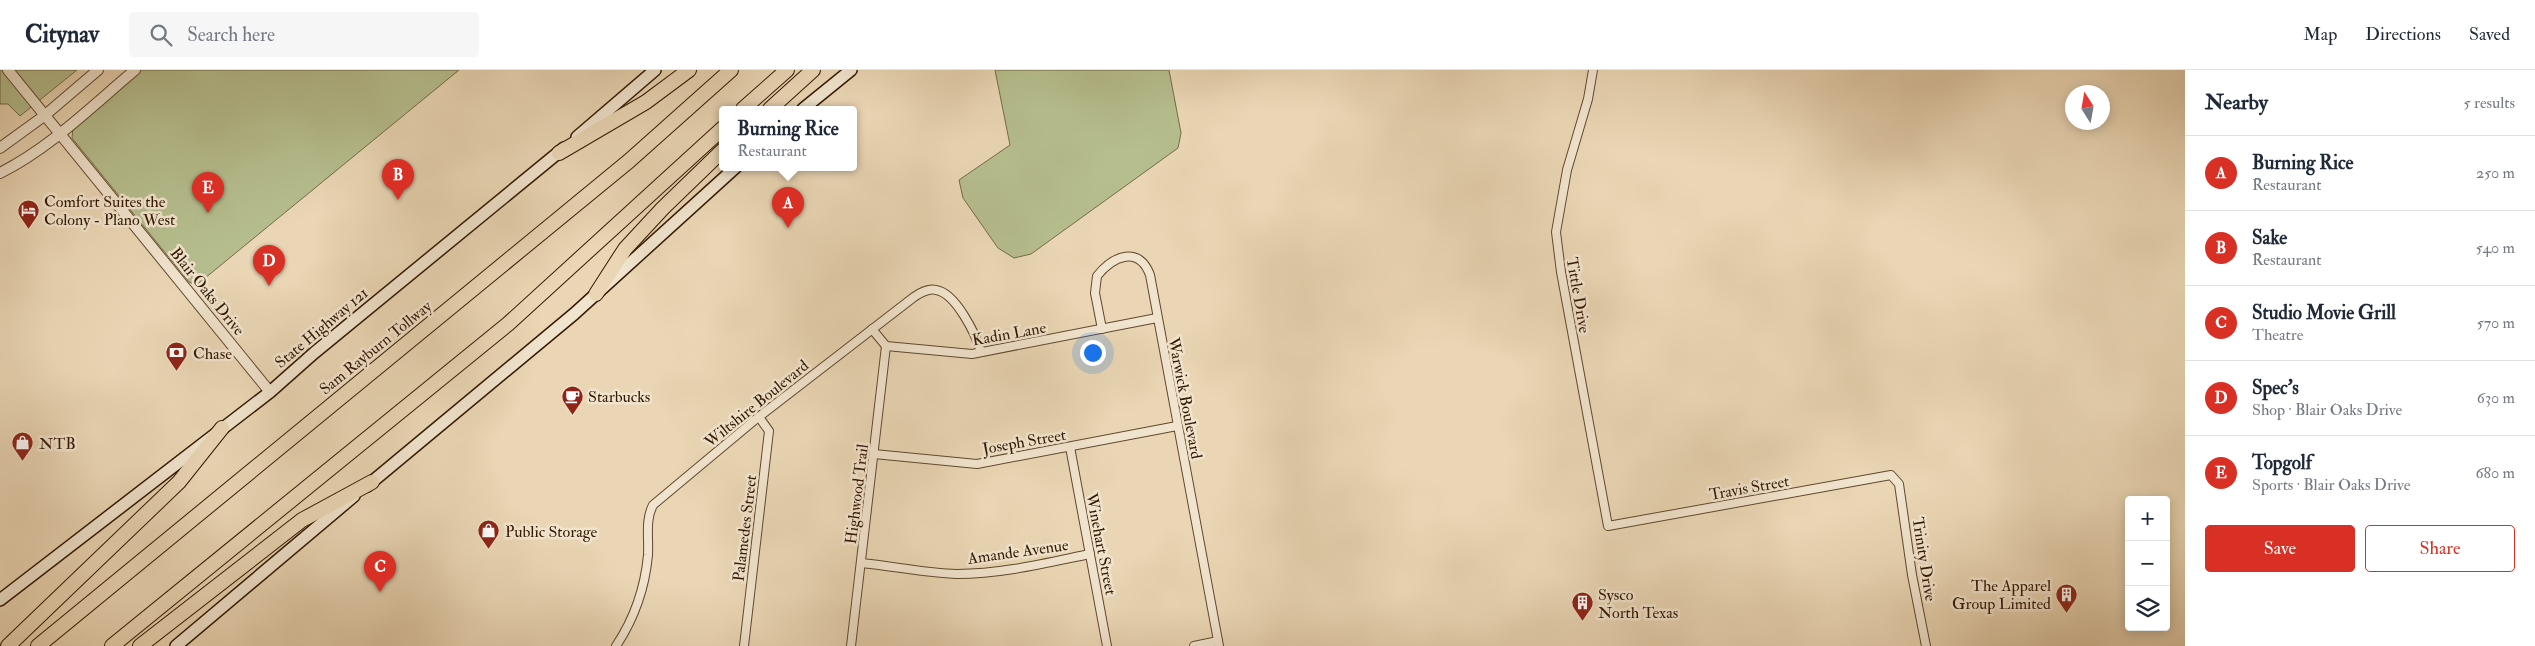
<!DOCTYPE html>
<meta charset="utf-8">
<style>
:root{--surface:#fff;--page:#f6f6f7;--text:#1f2937;--muted:#747a83;--line:#e0e1e3;--accent:#d93025}
body{margin:0;font-family:"IM FELL Double Pica",serif;background:var(--page);color:var(--text)}
.controls{position:absolute;right:15px;bottom:15px;display:grid;overflow:hidden;border-radius:5px;box-shadow:0 2px 12px #0003}
.controls button{width:45px;height:45px;display:grid;place-items:center;padding:0;border:0;border-bottom:1px solid var(--line);background:var(--surface);color:var(--text);font:25px sans-serif}
.compass{position:absolute;left:2065px;top:15px;width:45px;height:45px;border-radius:50%;background:var(--surface);box-shadow:0 2px 12px #0003;rotate:349deg}
.you{position:absolute;left:1092px;top:282px;width:18px;height:18px;margin:-12px;border:4px solid #fff;border-radius:50%;background:#1a73e8;box-shadow:0 0 0 8px #1a73e833}
.badge{display:grid;place-items:center;width:32px;height:32px;border-radius:50%;background:var(--accent);color:#fff;font-size:16px;font-weight:700}
.pin{position:absolute;translate:-50% -41px;filter:drop-shadow(0 1px 2px #0008)}
.pin::after{content:'';position:absolute;top:26px;width:18px;height:15px;background:inherit;clip-path:polygon(0 0,100% 0,50% 100%)}
.popup{position:absolute;left:719px;top:36px;width:138px;height:65px;box-sizing:border-box;display:grid;place-content:center;border-radius:5px;background:var(--surface);filter:drop-shadow(0 1px 4px #0005);font-size:16px;white-space:nowrap;color:var(--muted)}
.popup b{font-size:19px;color:var(--text)}
.popup::after{content:'';position:absolute;left:50%;top:100%;margin-left:-10px;border:10px solid transparent;border-top-color:var(--surface)}
.list{margin:0;padding:0;list-style:none}
h2{display:flex;justify-content:space-between;align-items:center;height:65px;margin:0;padding:0 20px;font-size:21px}
h2 small{font-size:16px;font-weight:400;color:var(--muted)}
.list li{display:grid;grid-template-columns:32px 1fr auto;gap:15px;align-items:center;box-sizing:border-box;height:75px;padding:0 20px;border-top:1px solid var(--line)}
.list b{display:block;font-size:19px;white-space:nowrap}
.list p{margin:0;font-size:16px;white-space:nowrap;color:var(--muted)}
.list em{font-size:16px;font-style:normal;color:var(--muted)}
.actions{display:flex;gap:10px;padding:15px 20px}
.actions a{flex:1;padding:11px 0;border:1px solid var(--accent);border-radius:5px;text-align:center;font-size:18px;color:var(--accent)}
.actions .main{background:var(--accent);color:#fff}
.icon{flex:none;width:28px;height:28px;fill:none;stroke:currentColor;stroke-width:2;stroke-linecap:round;stroke-linejoin:round}
.map{position:relative;flex:none;width:2185px;height:576px;overflow:hidden}
header{display:flex;align-items:center;gap:30px;box-sizing:border-box;height:70px;padding:0 25px;background:var(--surface);border-bottom:1px solid var(--line)}
header strong{font-size:24px}
nav{display:flex;gap:28px;margin-inline-start:auto;font-size:18px}
.search{width:350px;height:45px;background:var(--page);display:flex;align-items:center;gap:12px;box-sizing:border-box;padding:0 18px;border-radius:5px;color:var(--muted);font-size:19px}
main{display:flex}
aside{flex:1;background:var(--surface)}
.map>svg:first-child{display:block}
</style>
<header>
<strong>Citynav</strong>
<div class="search"><svg class="icon" aria-label="search" viewBox="0 0 24 24"><circle cx="10" cy="10" r="6"/><path d="M15 15l6 6"/></svg>Search here</div>
<nav><a>Map</a><a>Directions</a><a>Saved</a></nav>
</header>
<main>
<div class="map">
<svg width="2185" height="576" viewBox="0 0 2185 576">
<rect width="100%" height="100%" fill="#ead6b4"/>
<filter id="stains"><feTurbulence type="fractalNoise" baseFrequency=".004" numOctaves="4"/><feColorMatrix values="0 0 0 0 .2 0 0 0 0 .09 0 0 0 0 .02 0 0 0 .5 -.17"/></filter>
<radialGradient id="worn" r=".72"><stop offset=".6" stop-color="#630" stop-opacity="0"/><stop offset="1" stop-color="#630" stop-opacity=".3"/></radialGradient>
<g fill="#b6be8e" stroke="#746b47">
<polygon points="0,0 77,0 20,46 8,34 0,34"/>
<polygon points="140,0 459,0 199,213 194,214 189,212 72,68 73,57"/>
<polygon points="995,0 1169,0 1181,63 1178,78 1031,184 1014,188 998,178 963,128 959,110 1010,75"/>
</g>
<g fill="none" stroke-linecap="round" stroke-linejoin="round">
<defs>
<g id="minor">
<polyline points="1593,0 1588,29 1567,100 1556,162 1561,202 1608,456 1891,405 1899,414 1912,505 1926,576"/>
<polyline points="872,259 886,276 972,284 1157,248"/>
<path d="M 1102,259 L 1095,223 L 1097,206 C 1113,186 1139,175 1150,205 L 1219,576"/>
<polyline points="1070,377 1107,576"/>
<polyline points="874,384 977,394 1177,356"/>
<path d="M 861,493 C 893,496 925,503 957,504 C 1002,504 1046,493 1090,484"/>
<path d="M 616,576 C 634,549 645,517 648,485 C 649,468 645,450 653,435 L 756,349 L 914,227 C 920,223 928,218 936,220 C 956,223 976,265 981,282"/>
<polyline points="744,576 769,361 759,347"/>
<polyline points="851,576 886,276"/>
<polyline points="1194,576 1218,571"/>
</g>
<g id="tertiary">
<polyline points="8,0 270,322"/>
<polyline points="0,78 44,46 98,0"/>
<path d="M 0,103 C 50,78 92,36 135,0"/>
</g>
<g id="secondary">
<polyline points="803,39 851,0"/>
<polyline points="577,67 655,0"/>
<polyline points="367,416 574,244 736,97"/>
<polyline points="0,530 270,322 314,283 564,78"/>
<polyline points="176,576 354,426"/>
</g>
<g id="motorway">
<polyline points="743,39 787,0"/>
<polyline points="770,39 813,0"/>
<polyline points="559,83 646,32 689,0"/>
<polyline points="596,224 625,179 663,138 723,80"/>
<polyline points="8,576 179,412 222,358"/>
<polyline points="38,576 629,91 731,0"/>
<polyline points="112,576 508,254 723,58"/>
<polyline points="140,576 302,450 372,412"/>
</g>
</defs>
<use href="#minor" stroke="#61482d" stroke-width="10"/>
<use href="#tertiary" stroke="#61482d" stroke-width="12"/>
<use href="#secondary" stroke="#331800" stroke-width="14"/>
<use href="#motorway" stroke="#331800" stroke-width="16"/>
<use href="#minor" stroke="#f1e4ce" stroke-width="8"/>
<use href="#tertiary" stroke="#f1e4ce" stroke-width="10"/>
<use href="#secondary" stroke="#f1e4ce" stroke-width="11"/>
<use href="#motorway" stroke="#ead6b4" stroke-width="14"/>
</g>
<defs>
<symbol id="hotel-pin" viewBox="-11 -11 22 30"><path d="M0 17L-7.5 6A9.5 9.5 0 1 1 7.5 6Z" fill="#8f2418" stroke="#f1e4ce"/><path d="M-6-4.5h1.5V1H6V5H4.5V3h-9V5H-6ZM-4 0a1.8 1.8 0 1 1 3.6 0ZM.5 0V-2.5h3Q6-2.5 6 0Z" fill="#fff"/></symbol>
<symbol id="bank-pin" viewBox="-11 -11 22 30"><path d="M0 17L-7.5 6A9.5 9.5 0 1 1 7.5 6Z" fill="#8f2418" stroke="#f1e4ce"/><path d="M-6-4H6V4H-6ZM0-2.3a2.3 2.3 0 1 0 0 4.6a2.3 2.3 0 1 0 0-4.6Z" fill="#fff"/></symbol>
<symbol id="cafe-pin" viewBox="-11 -11 22 30"><path d="M0 17L-7.5 6A9.5 9.5 0 1 1 7.5 6Z" fill="#8f2418" stroke="#f1e4ce"/><path d="M-5.5-4.5H6V0H3Q3 3.5 0 3.5H-2.5Q-5.5 3.5-5.5 0ZM3-3.2v2h1.7v-2ZM-6 4.5H4V6H-6Z" fill="#fff"/></symbol>
<symbol id="shop-pin" viewBox="-11 -11 22 30"><path d="M0 17L-7.5 6A9.5 9.5 0 1 1 7.5 6Z" fill="#8f2418" stroke="#f1e4ce"/><path d="M-5-2.5h2.3a2.7 3.5 0 0 1 5.4 0H5L5.5 6h-11ZM-1.5-2.5h3a1.5 2.3 0 0 0-3 0Z" fill="#fff"/></symbol>
<symbol id="building-pin" viewBox="-11 -11 22 30"><path d="M0 17L-7.5 6A9.5 9.5 0 1 1 7.5 6Z" fill="#8f2418" stroke="#f1e4ce"/><path d="M-4-6H4V6H1V3H-1V6H-4ZM-2.5-4.3h1.7v1.8h-1.7ZM.8-4.3h1.7v1.8H.8ZM-2.5-1h1.7V.8h-1.7ZM.8-1h1.7V.8H.8Z" fill="#fff"/></symbol>
</defs>
<g fill-rule="evenodd">
<use href="#hotel-pin" x="16" y="128" width="25" height="34"/>
<use href="#bank-pin" x="164" y="270" width="25" height="34"/>
<use href="#cafe-pin" x="560" y="314" width="25" height="34"/>
<use href="#shop-pin" x="10" y="360" width="25" height="34"/>
<use href="#shop-pin" x="476" y="448" width="25" height="34"/>
<use href="#building-pin" x="2054" y="512" width="25" height="34"/>
<use href="#building-pin" x="1570" y="520" width="25" height="34"/>
</g>
<g text-anchor="middle" stroke-width="5" stroke-linejoin="round" paint-order="stroke">
<g font-size="16" fill="#331800" stroke="#f1e4ce" text-anchor="start">
<text x="44" y="137">Comfort Suites the<tspan x="44" dy="18">Colony - Plano West</tspan></text>
<text x="193" y="289">Chase</text>
<text x="588" y="332">Starbucks</text>
<text x="39" y="379">NTB</text>
<text x="505" y="467">Public Storage</text>
<text x="2051" y="521" text-anchor="end">The Apparel<tspan x="2051" dy="18">Group Limited</tspan></text>
<text x="1598" y="530">Sysco<tspan x="1598" dy="18">North Texas</tspan></text>
</g>
<g font-size="16" fill="#331800" stroke="#f1e4ce">
<text transform="translate(208 221) rotate(51)" y="6">Blair Oaks Drive</text>
<text transform="translate(1579 225) rotate(80)" y="6">Tittle Drive</text>
<text transform="translate(321 257) rotate(-40)" y="6">State Highway 121</text>
<text transform="translate(1009 263) rotate(-10)" y="6">Kadin Lane</text>
<text transform="translate(375 277) rotate(-39)" y="6">Sam Rayburn Tollway</text>
<text transform="translate(1186 328) rotate(79)" y="6">Warwick Boulevard</text>
<text transform="translate(756 333) rotate(-39)" y="6">Wiltshire Boulevard</text>
<text transform="translate(1024 371) rotate(-10)" y="6">Joseph Street</text>
<text transform="translate(1749 417) rotate(-10)" y="6">Travis Street</text>
<text transform="translate(856 424) rotate(-83)" y="6">Highwood Trail</text>
<text transform="translate(744 458) rotate(-83)" y="6">Palamedes Street</text>
<text transform="translate(1102 474) rotate(79)" y="6">Winehart Street</text>
<text transform="translate(1018 481) rotate(-8)" y="6">Amande Avenue</text>
<text transform="translate(1925 489) rotate(81)" y="6">Trinity Drive</text>
</g>
</g>
<rect width="100%" height="100%" filter="url(#stains)"/>
<rect width="100%" height="100%" fill="url(#worn)"/>
</svg>
<div class="controls">
<button>+</button>
<button>−</button>
<button><svg class="icon" aria-label="layers" viewBox="0 0 24 24"><path d="M12 4l9 5-9 5-9-5zM3 14l9 5 9-5"/></svg></button>
</div>
<svg class="compass" viewBox="-18 -18 36 36"><path d="M0-13l5 13h-10z" fill="#e53935"/><path d="M0 13l5-13h-10z" fill="#747a83"/></svg>
<div class="you"></div>
<div class="pin badge" style="left:788px;top:158px">A</div>
<div class="popup"><b>Burning Rice</b>Restaurant</div>
<div class="pin badge" style="left:398px;top:130px">B</div>
<div class="pin badge" style="left:380px;top:522px">C</div>
<div class="pin badge" style="left:269px;top:216px">D</div>
<div class="pin badge" style="left:208px;top:143px">E</div>
</div>
<aside>
<h2>Nearby<small>5 results</small></h2>
<ul class="list">
<li><span class="badge">A</span><div><b>Burning Rice</b><p>Restaurant</p></div><em>250 m</em></li>
<li><span class="badge">B</span><div><b>Sake</b><p>Restaurant</p></div><em>540 m</em></li>
<li><span class="badge">C</span><div><b>Studio Movie Grill</b><p>Theatre</p></div><em>570 m</em></li>
<li><span class="badge">D</span><div><b>Spec's</b><p>Shop · Blair Oaks Drive</p></div><em>630 m</em></li>
<li><span class="badge">E</span><div><b>Topgolf</b><p>Sports · Blair Oaks Drive</p></div><em>680 m</em></li>
</ul>
<div class="actions"><a class="main">Save</a><a>Share</a></div>
</aside>
</main>
